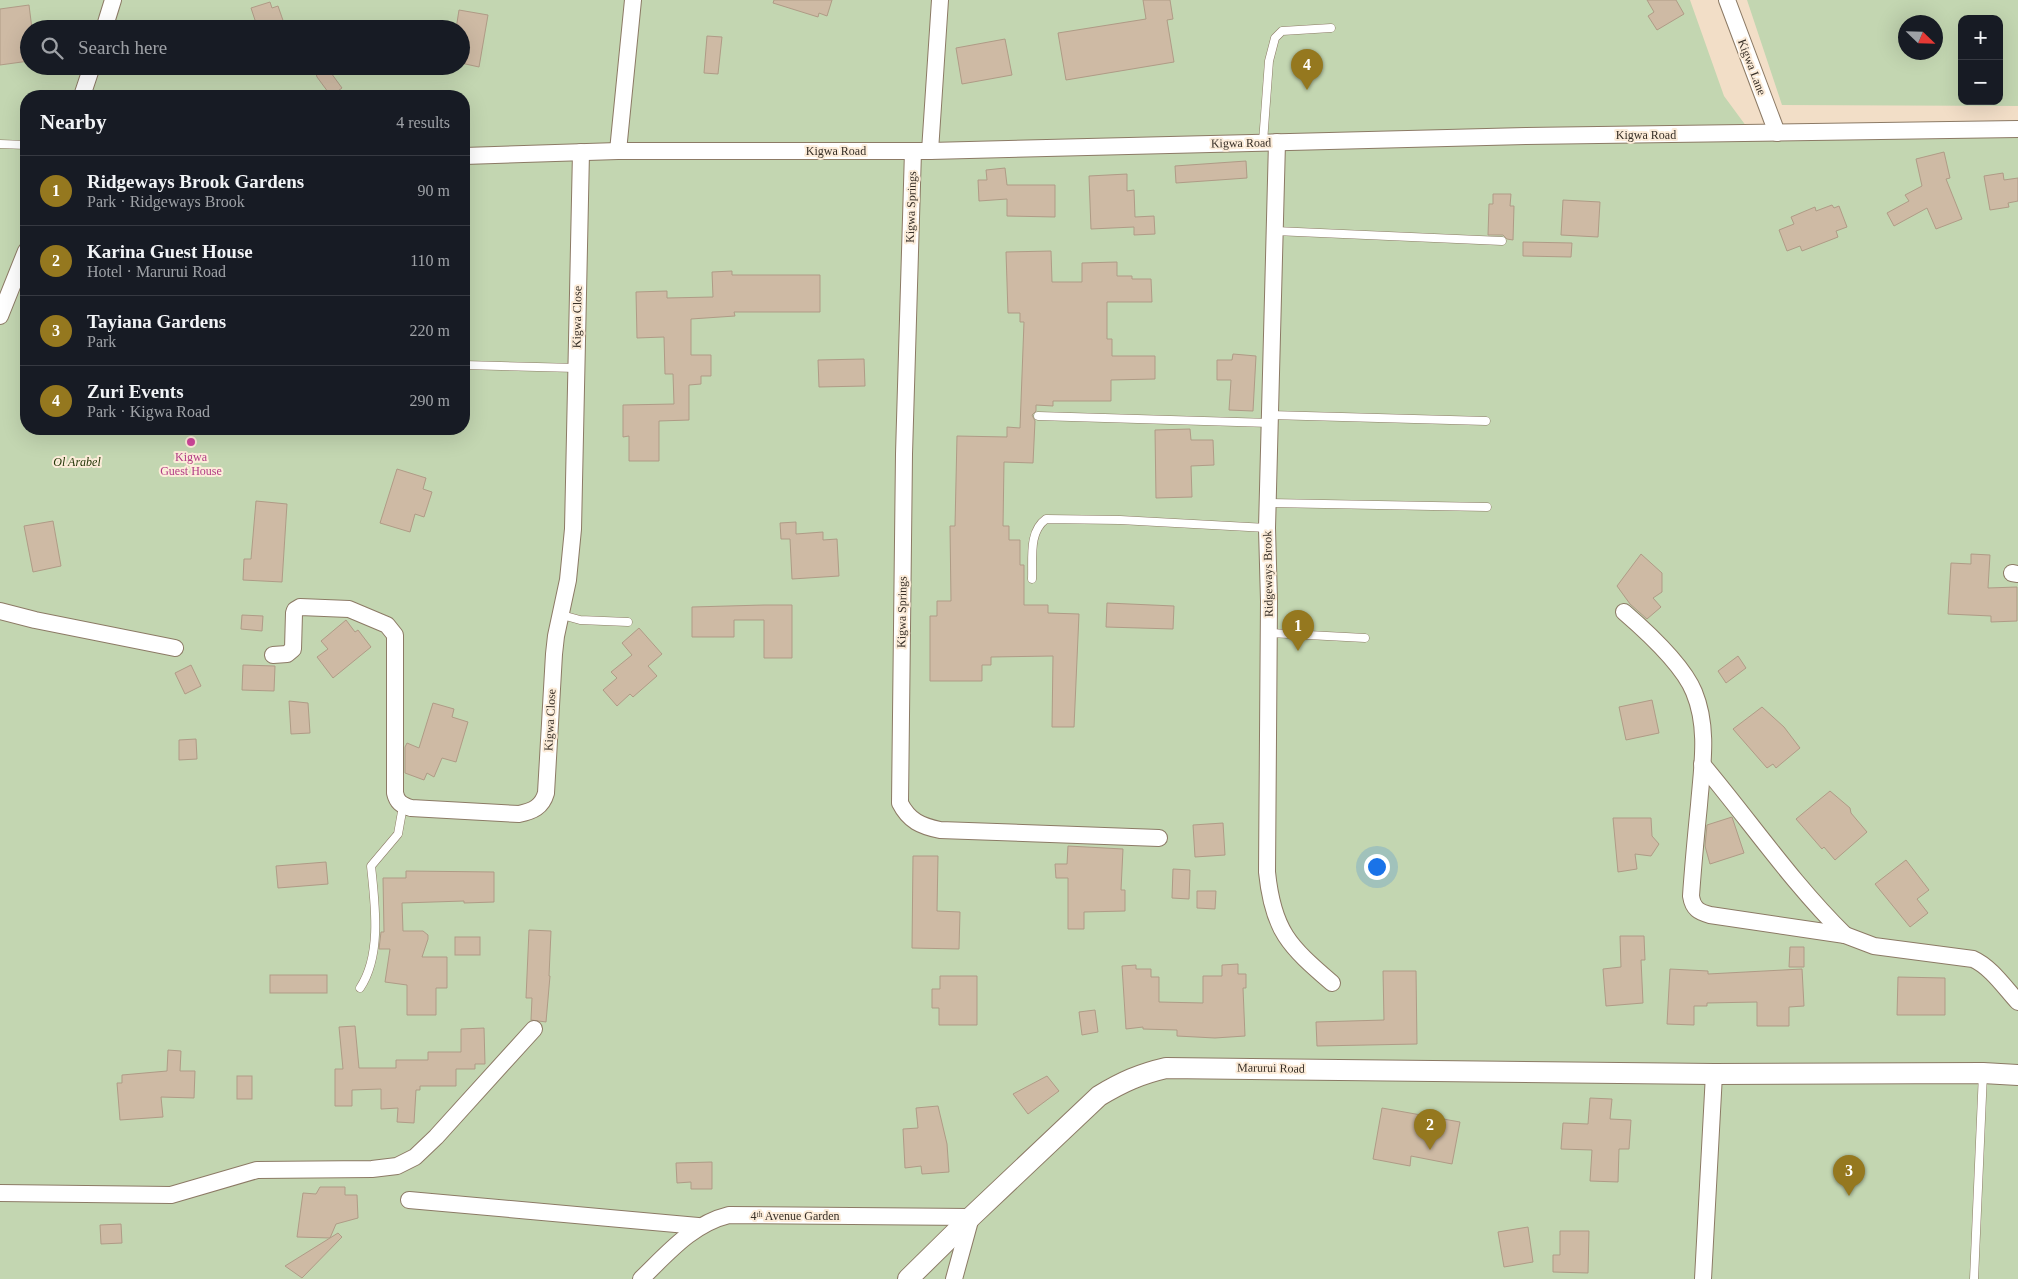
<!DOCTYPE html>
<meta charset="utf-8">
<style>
:root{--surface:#171b24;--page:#20242c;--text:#f1f3f6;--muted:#9ea1a6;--line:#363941;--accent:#95781f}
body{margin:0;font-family:"Times New Roman",serif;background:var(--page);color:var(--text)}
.controls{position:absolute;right:15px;top:15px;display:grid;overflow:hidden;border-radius:10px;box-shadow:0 5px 20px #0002}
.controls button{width:45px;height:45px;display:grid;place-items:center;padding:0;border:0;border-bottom:1px solid var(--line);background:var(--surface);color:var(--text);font:25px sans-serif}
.compass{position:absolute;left:1898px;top:15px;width:45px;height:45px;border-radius:50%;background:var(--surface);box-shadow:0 5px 20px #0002;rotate:113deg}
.you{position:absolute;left:1376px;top:866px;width:18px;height:18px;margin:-12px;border:4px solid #fff;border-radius:50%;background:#1a73e8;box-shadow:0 0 0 8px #1a73e833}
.badge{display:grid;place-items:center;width:32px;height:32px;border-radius:50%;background:var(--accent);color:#fff;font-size:16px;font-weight:700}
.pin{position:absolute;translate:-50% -41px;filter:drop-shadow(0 1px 2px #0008)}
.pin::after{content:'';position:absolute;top:26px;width:18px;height:15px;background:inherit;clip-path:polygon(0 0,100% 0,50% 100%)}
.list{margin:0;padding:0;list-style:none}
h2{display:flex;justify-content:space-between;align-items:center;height:65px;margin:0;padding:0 20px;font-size:21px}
h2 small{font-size:16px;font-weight:400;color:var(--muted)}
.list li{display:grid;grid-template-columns:32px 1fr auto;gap:15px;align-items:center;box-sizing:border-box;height:70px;padding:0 20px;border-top:1px solid var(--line)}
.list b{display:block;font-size:19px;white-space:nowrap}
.list p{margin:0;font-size:16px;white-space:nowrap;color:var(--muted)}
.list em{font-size:16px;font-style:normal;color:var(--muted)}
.icon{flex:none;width:28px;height:28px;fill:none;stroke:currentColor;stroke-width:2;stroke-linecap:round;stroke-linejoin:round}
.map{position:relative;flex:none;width:2018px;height:1279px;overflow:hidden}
.search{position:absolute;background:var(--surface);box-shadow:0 5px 20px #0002;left:20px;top:20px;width:450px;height:55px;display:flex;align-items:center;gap:12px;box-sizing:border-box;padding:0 18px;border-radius:28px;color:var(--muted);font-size:19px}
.panel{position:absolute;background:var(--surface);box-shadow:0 5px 20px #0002;left:20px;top:90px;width:450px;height:345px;border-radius:20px}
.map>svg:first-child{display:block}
</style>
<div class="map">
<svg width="2018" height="1279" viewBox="0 0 2018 1279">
<rect width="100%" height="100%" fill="#f2dec7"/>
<g fill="#c3d6b1" fill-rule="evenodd">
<path d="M 0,0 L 1690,0 L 1724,96 L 1752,134 L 2018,132 L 2018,1279 L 0,1279 ZM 29,29 L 461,29 L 461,66 L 29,66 ZM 26,96 L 464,96 L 464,429 L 26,429 Z"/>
<path d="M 1747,0 L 2018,0 L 2018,106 L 1782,105 ZM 1962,19 L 1999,19 L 1999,101 L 1962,101 ZM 1936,22 L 1936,52 L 1906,52 L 1906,22 Z"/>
</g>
<g fill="#cebaa4" stroke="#af9b86">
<polygon points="774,0 832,0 827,16 819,13 818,17 773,3"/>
<polygon points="1143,0 1170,0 1173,19 1167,20 1174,62 1066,80 1058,33 1146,19"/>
<polygon points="1647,0 1676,0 1684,14 1657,30 1648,16 1654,12"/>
<polygon points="270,2 272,8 278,6 286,29 258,29 251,8"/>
<polygon points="29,5 32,29 29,29 29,61 0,65 0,9"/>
<polygon points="459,10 488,15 479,67 461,63 461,29 456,29"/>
<polygon points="707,36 722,37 718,74 704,73"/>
<polygon points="1005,39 1012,75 962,84 956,48"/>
<polygon points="314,66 326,66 342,88 331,96 317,77"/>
<polygon points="1944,152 1950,178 1946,179 1962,219 1936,229 1927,208 1894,226 1887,213 1909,201 1905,195 1922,186 1916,159"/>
<polygon points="1246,161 1247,178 1176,183 1175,166"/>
<polygon points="1005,168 1007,185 1055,185 1055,217 1007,216 1007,199 979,201 978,180 987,180 986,170"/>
<polygon points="2003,173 2004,180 2018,178 2018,201 2008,203 2009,207 1990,210 1984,176"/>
<polygon points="1127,174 1127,191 1134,190 1135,217 1154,216 1155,234 1134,235 1134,227 1091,229 1089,176"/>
<polygon points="1493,194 1511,194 1510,206 1514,206 1513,240 1507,239 1503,235 1488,235 1489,204 1493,204"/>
<polygon points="1563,200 1600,202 1598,237 1561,235"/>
<polygon points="1832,205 1834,208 1839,206 1847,227 1836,231 1838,237 1802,251 1800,246 1787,251 1779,230 1794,224 1791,217 1815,207 1816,211"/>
<polygon points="1523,242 1572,243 1571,257 1523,256"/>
<polygon points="1051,251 1052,282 1082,282 1082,263 1117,262 1117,276 1132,276 1132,279 1151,279 1152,302 1107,302 1107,339 1112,339 1112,356 1155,356 1155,379 1111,380 1111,401 1053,401 1053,406 1036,405 1036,411 1032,415 1035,421 1033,463 1004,462 1003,526 1009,526 1009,540 1020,540 1020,565 1024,565 1024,605 1048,605 1048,613 1079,614 1074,727 1052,727 1053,656 991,657 991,665 982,665 982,681 930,681 930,616 937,616 937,601 951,601 950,526 955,526 957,436 1007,437 1007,427 1020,428 1024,322 1020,322 1020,313 1008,313 1006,252"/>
<polygon points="732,271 732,275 820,275 820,312 734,312 735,316 691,319 691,355 711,355 711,376 701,376 701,384 689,385 689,420 659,421 659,461 629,461 629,436 623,437 623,405 674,404 673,374 665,374 664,337 637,338 636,292 667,291 667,298 713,297 712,272"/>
<polygon points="1233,354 1256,356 1253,411 1229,410 1231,380 1217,380 1217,360 1232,360"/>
<polygon points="864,359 865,386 819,387 818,360"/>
<polygon points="1190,429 1191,440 1213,440 1214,465 1191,466 1192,497 1156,498 1155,430"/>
<polygon points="397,469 426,478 423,489 432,492 424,517 415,514 410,532 380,523"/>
<polygon points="256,501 287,504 282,582 243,580 244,559 251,559"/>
<polygon points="53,521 61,566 33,572 24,526"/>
<polygon points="796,522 796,534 823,532 823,540 837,539 839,576 792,579 790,539 781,539 780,523"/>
<polygon points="1641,554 1662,573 1662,592 1653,598 1661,607 1647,619 1630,604 1617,586"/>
<polygon points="1971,554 1990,555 1988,588 2017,587 2017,621 1991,622 1991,616 1948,614 1951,563 1971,564"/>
<polygon points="1107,603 1174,606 1173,629 1106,627"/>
<polygon points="764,605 792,605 792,658 764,658 764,620 734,620 734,637 692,637 692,607"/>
<polygon points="242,615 263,616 262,631 241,629"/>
<polygon points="346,620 355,632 358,630 371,647 333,678 317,657 328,649 321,641"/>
<polygon points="639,628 662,654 648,666 657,676 633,697 630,694 617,706 603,690 617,678 611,672 632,655 622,643"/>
<polygon points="1738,656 1746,668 1726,683 1718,671"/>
<polygon points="191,665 201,686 185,694 175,673"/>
<polygon points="243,665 275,666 274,691 242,690"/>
<polygon points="1652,700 1659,733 1626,740 1619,707"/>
<polygon points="289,701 308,703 310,733 291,734"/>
<polygon points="433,703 454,709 452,717 468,722 456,762 442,758 434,777 427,773 424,780 405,773 405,747 407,743 419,748"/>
<polygon points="1762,707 1784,727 1800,748 1776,768 1773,764 1767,768 1733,729"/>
<polygon points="196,739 197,759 179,760 179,740"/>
<polygon points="1830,791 1850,808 1851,813 1867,832 1835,860 1824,847 1822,849 1796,819"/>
<polygon points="1732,817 1744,853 1710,864 1705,846 1707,825"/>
<polygon points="1613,818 1651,818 1652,836 1659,844 1651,856 1635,854 1637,869 1618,872"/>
<polygon points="1223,823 1225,855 1195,857 1193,825"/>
<polygon points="1068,846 1123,849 1121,890 1125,890 1125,911 1084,912 1084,929 1068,929 1068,878 1056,878 1055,864 1067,864"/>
<polygon points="913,856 938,856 937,911 960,912 959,949 912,948"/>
<polygon points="1906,860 1929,890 1917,899 1928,913 1910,927 1875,884"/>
<polygon points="326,862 328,884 278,888 276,866"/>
<polygon points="1173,869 1190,870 1189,899 1172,898"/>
<polygon points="406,871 494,872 494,902 464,903 464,901 402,903 403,931 423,931 428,935 428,939 422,957 447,957 447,988 436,988 436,1015 407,1015 407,985 385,982 390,949 379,949 381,932 384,932 383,878 406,878"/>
<polygon points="1197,891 1216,891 1215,909 1197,908"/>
<polygon points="529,930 551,931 549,976 550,976 546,1022 531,1020 532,998 526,998"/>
<polygon points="1620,936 1644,936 1645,960 1641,960 1643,1003 1606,1006 1603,969 1621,967"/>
<rect x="455" y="937" width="25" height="18"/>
<polygon points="1790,947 1804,947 1804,967 1789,967"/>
<polygon points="1238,964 1238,974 1246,974 1246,988 1243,988 1245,1036 1215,1038 1177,1036 1177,1030 1143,1029 1143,1027 1126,1029 1122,966 1136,965 1136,969 1151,969 1151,977 1159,977 1159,1002 1203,1003 1203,976 1222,976 1222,965"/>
<polygon points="1670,969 1708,971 1708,974 1802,969 1804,1006 1789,1007 1789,1026 1757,1026 1757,1002 1707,1003 1707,1006 1694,1006 1694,1025 1667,1024"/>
<polygon points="1383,971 1416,971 1417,1044 1317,1046 1316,1022 1384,1020"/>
<rect x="270" y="975" width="57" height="18"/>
<polygon points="940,976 977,976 977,1025 939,1025 939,1008 932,1008 932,989 940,989"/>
<polygon points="1898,977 1945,978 1945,1015 1897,1015"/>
<polygon points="1095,1010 1098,1032 1082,1035 1079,1012"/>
<polygon points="355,1026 359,1068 396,1068 396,1060 428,1060 428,1052 461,1052 461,1029 484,1028 485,1064 475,1064 475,1069 456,1069 456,1086 420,1086 420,1090 416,1090 414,1123 397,1122 398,1108 381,1109 381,1089 352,1090 352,1106 335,1106 335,1069 343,1069 339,1027"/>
<polygon points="168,1050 181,1051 180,1071 195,1071 194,1098 161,1097 163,1117 120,1120 117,1083 122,1083 122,1075 167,1071"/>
<rect x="237" y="1076" width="15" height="23"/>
<polygon points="1047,1076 1059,1091 1028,1114 1013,1094"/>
<polygon points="1590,1098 1612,1099 1610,1119 1631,1120 1629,1149 1619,1149 1618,1182 1590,1181 1592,1150 1561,1149 1563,1123 1588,1124"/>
<polygon points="938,1106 947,1144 949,1172 922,1174 921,1166 905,1168 903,1129 918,1128 916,1108"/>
<polygon points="1382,1108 1460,1122 1452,1164 1411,1156 1410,1166 1373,1159"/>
<polygon points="712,1162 712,1189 691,1189 691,1182 677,1183 676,1163"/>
<polygon points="320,1187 345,1187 345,1195 357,1195 358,1218 336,1224 330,1238 297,1237 303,1193 316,1194"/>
<polygon points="121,1224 122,1243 101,1244 100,1225"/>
<polygon points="1528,1227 1533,1262 1504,1267 1498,1232"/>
<polygon points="1560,1231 1589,1231 1588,1273 1553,1272 1553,1255 1560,1255"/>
<polygon points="338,1233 342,1237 302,1278 285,1266"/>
</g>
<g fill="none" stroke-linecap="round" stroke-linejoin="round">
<defs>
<g id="service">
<polyline points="1263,142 1269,61 1275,38 1282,31 1331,28"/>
<polyline points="0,144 26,145"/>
<polyline points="1275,231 1502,241"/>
<polyline points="464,365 576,368"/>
<polyline points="1270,415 1486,421"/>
<polyline points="1038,416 1270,423"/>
<polyline points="1268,503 1487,507"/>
<path d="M 1032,579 C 1033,559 1028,532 1046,519 L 1120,520 L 1267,528"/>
<polyline points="562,615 580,620 628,622"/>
<polyline points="1269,633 1365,638"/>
<path d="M 360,988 C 382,955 375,904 371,866 L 398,834 L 403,806"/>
<polyline points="1974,1279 1983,1073"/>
</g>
<g id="minor">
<polyline points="1727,0 1777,133"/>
<polyline points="104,29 113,0"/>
<polyline points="82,96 92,66"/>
<path d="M 1277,142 L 1267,528 L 1269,601 L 1267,872 C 1273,931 1289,946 1332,983"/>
<polyline points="618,151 633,0"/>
<path d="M 913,151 L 904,454 L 900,803 C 909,821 921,826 940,830 L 1159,838"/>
<polyline points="930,151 940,0"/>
<polyline points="464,156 618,151 930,151 1526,136 2018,129"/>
<polyline points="0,316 26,251"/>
<polyline points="2012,573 2018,574"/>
<polyline points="0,611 35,620 175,648"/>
<path d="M 1624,612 C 1646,631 1683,665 1694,692 C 1709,728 1702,767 1699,805 C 1696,835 1693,866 1691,896 C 1693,909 1699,912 1710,915 L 1845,935 L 1874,946 L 1973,959 C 1991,967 2005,988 2018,1002"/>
<path d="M 273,655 L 287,654 L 293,649 L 294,613 L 295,610 L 300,607 L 349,609 L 387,625 L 395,635 L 395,793 C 397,802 401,805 411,808 L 519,814 C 533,811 542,807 546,793 L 554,654 L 556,636 L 568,580 L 573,529 L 581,152"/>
<path d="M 1702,764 C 1750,821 1792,883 1845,935"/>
<polyline points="0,1193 171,1195 257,1170 372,1169 397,1166 415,1157 436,1137 534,1029"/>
<polyline points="409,1200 698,1226"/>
<path d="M 641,1279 C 668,1253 692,1224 729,1215 L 971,1217 L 954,1279"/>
<polyline points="1703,1279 1714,1074"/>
</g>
<path id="tertiary" d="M 908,1279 L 971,1217 L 1099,1096 C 1122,1082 1140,1074 1166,1068 L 1714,1074 L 1983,1073 L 2018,1075"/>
</defs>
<use href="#service" stroke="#8c7a65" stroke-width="9"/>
<use href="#minor" stroke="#8c7a65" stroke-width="18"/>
<use href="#tertiary" stroke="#8c7a65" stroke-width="22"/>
<use href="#service" stroke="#fff" stroke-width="8"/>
<use href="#minor" stroke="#fff" stroke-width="16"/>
<use href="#tertiary" stroke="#fff" stroke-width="20"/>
</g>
<circle fill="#d1479c" stroke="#fcecd9" stroke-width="2" cx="191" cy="442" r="5"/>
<g text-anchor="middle" stroke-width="4" stroke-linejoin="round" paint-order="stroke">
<g font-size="12" fill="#372f27" stroke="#fcecd9">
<text transform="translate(1752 67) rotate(69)" y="4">Kigwa Lane</text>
<text x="1646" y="139">Kigwa Road</text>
<text transform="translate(1241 143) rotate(-1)" y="4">Kigwa Road</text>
<text x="836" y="155">Kigwa Road</text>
<text transform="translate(911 207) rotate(-88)" y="4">Kigwa Springs</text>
<text transform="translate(577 317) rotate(-89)" y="4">Kigwa Close</text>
<text transform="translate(1268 574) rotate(-91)" y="4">Ridgeways Brook</text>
<text transform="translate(902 612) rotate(-89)" y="4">Kigwa Springs</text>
<text transform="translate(550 720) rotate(-87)" y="4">Kigwa Close</text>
<text transform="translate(1271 1068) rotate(1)" y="4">Marurui Road</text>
<text x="795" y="1220">4ᵗʰ Avenue Garden</text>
</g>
<g font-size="12" fill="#b23c85" stroke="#fcecd9">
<text x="191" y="461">Kigwa<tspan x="191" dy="14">Guest House</tspan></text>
</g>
<g font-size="12" font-style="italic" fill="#233607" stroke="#fcecd9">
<text x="77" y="466">Ol Arabel</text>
</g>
</g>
</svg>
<div class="controls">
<button>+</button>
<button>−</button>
</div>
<svg class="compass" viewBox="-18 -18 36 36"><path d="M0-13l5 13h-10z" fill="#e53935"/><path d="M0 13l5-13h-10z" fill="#9ea1a6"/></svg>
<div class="you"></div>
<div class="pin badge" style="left:1298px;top:651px">1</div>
<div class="pin badge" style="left:1430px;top:1150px">2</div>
<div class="pin badge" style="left:1849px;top:1196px">3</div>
<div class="pin badge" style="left:1307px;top:90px">4</div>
<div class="search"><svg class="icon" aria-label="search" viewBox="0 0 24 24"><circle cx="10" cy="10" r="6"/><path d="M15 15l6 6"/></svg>Search here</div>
<section class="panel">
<h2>Nearby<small>4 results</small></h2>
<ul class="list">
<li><span class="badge">1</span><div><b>Ridgeways Brook Gardens</b><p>Park · Ridgeways Brook</p></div><em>90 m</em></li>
<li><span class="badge">2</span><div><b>Karina Guest House</b><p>Hotel · Marurui Road</p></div><em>110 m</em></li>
<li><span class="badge">3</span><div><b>Tayiana Gardens</b><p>Park</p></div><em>220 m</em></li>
<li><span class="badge">4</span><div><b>Zuri Events</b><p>Park · Kigwa Road</p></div><em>290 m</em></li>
</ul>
</section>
</div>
